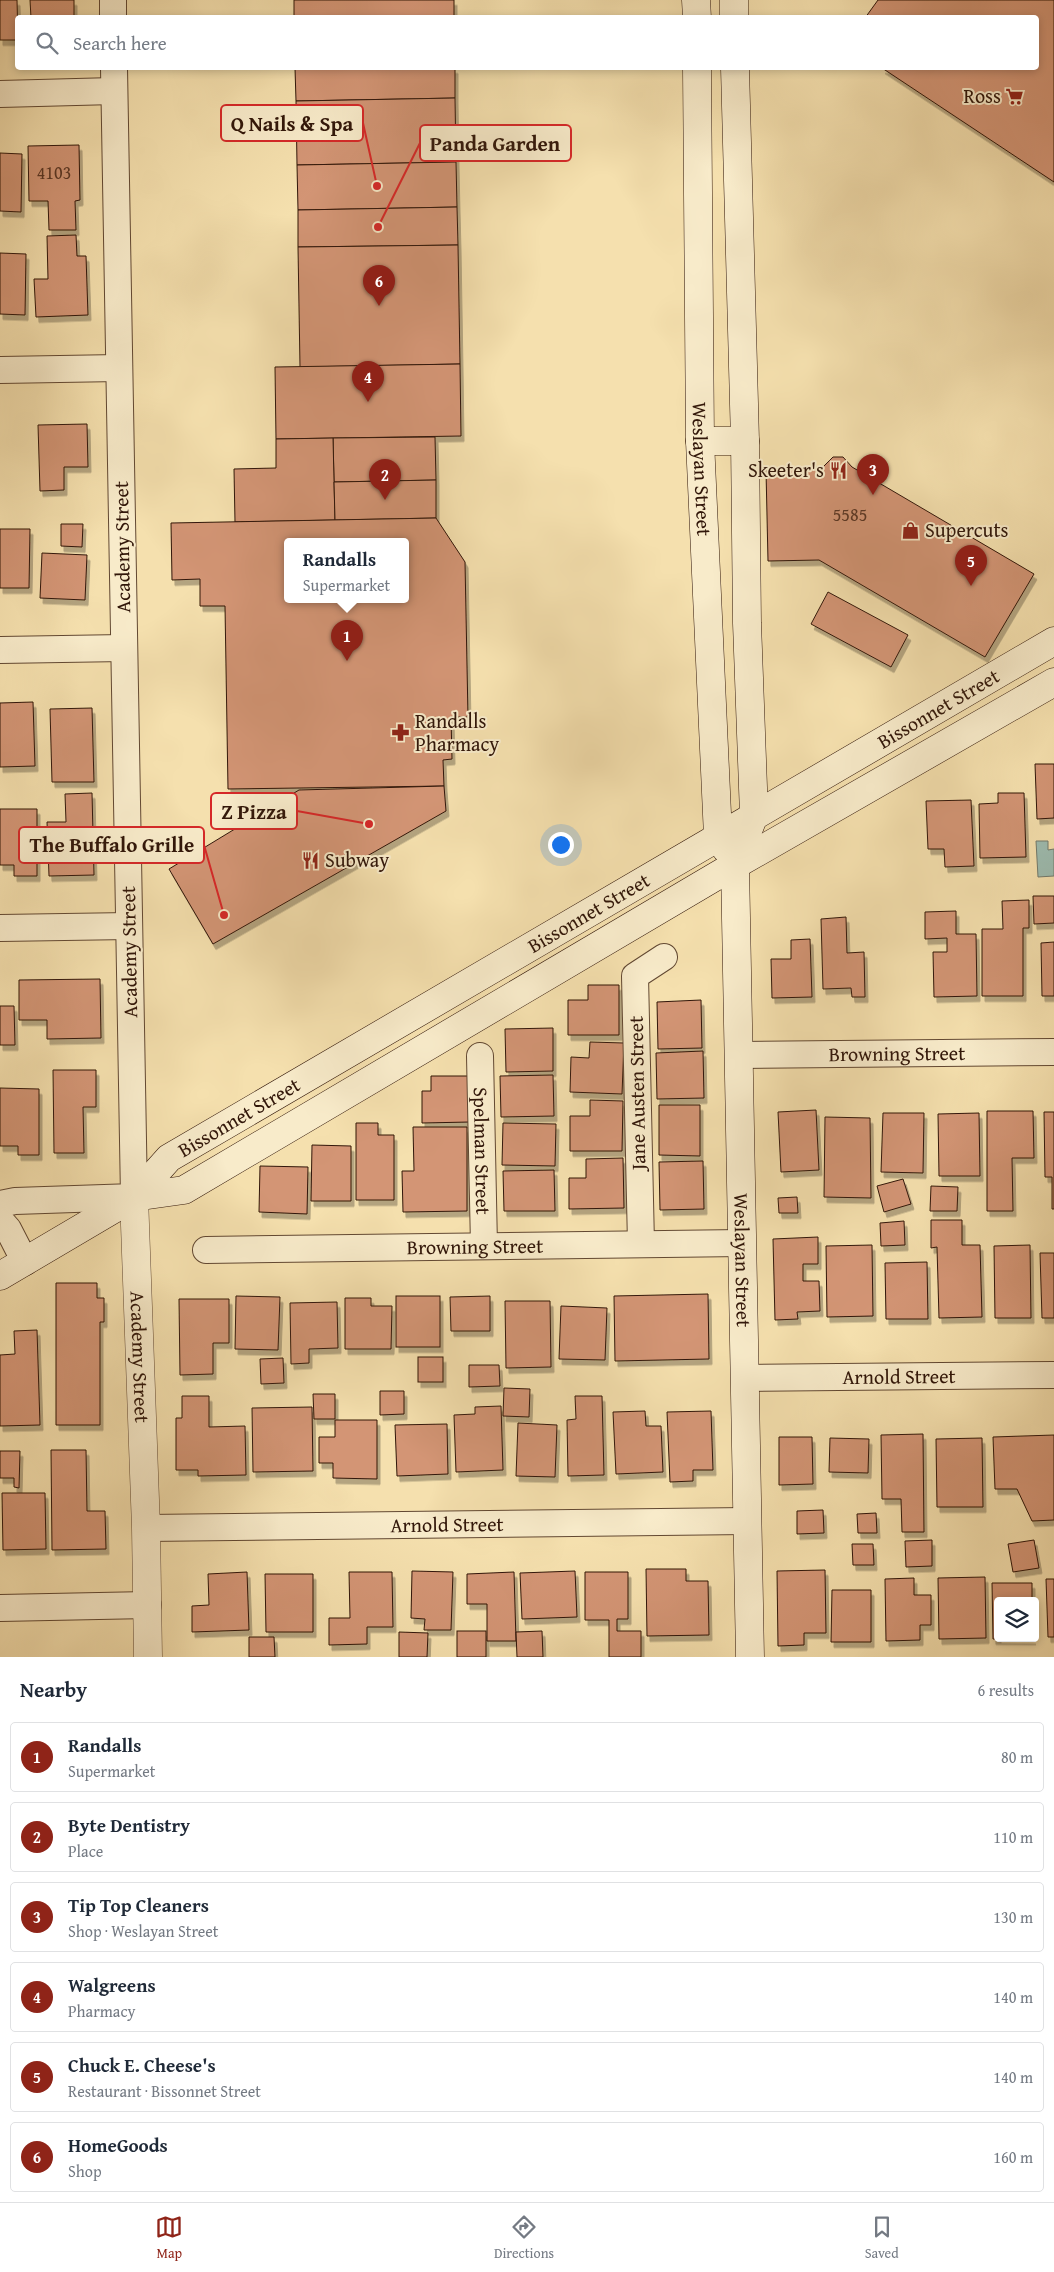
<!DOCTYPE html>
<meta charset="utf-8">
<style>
:root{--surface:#fff;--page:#f2f2f3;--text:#1f2937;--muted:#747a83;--line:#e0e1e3;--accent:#8f2418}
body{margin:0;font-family:"Gentium Book Plus",serif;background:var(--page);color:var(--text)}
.controls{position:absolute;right:15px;bottom:15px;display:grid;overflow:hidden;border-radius:5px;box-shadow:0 2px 8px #0003}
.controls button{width:45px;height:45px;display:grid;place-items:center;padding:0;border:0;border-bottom:1px solid var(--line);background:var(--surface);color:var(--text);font:25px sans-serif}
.you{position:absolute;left:560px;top:844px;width:18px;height:18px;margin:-12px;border:4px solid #fff;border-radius:50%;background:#1a73e8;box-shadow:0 0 0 8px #1a73e833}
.badge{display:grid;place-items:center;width:32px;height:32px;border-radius:50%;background:var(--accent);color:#fff;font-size:16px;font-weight:700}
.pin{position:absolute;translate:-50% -41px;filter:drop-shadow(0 1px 2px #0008)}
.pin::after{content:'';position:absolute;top:26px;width:18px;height:15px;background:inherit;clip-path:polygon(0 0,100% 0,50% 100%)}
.popup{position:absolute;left:284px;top:538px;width:125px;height:65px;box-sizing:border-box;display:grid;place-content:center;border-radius:5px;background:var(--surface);filter:drop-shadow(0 1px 4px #0005);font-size:16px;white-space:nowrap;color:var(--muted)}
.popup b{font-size:19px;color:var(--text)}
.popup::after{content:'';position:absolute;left:50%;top:100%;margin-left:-10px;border:10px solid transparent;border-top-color:var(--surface)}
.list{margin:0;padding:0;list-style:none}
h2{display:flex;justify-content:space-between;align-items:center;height:65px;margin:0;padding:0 20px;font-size:21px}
h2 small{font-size:16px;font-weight:400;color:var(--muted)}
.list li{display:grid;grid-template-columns:32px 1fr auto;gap:15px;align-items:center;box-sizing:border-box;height:70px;margin:0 10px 10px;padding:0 10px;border:1px solid var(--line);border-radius:5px}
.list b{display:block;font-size:19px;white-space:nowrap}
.list p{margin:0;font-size:16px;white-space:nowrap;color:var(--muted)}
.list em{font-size:16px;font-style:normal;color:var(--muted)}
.icon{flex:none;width:28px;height:28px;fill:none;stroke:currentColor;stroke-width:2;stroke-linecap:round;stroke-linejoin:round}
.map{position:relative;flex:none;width:1054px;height:1657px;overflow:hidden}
.search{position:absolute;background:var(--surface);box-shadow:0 2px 8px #0003;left:15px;right:15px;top:15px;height:55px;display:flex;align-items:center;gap:12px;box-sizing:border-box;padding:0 18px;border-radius:5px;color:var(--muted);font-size:19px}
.sheet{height:545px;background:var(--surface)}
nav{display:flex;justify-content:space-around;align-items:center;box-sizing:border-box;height:70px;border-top:1px solid var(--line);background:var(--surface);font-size:14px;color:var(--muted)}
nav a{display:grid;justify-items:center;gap:2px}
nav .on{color:var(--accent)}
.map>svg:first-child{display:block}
</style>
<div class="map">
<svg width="1054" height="1657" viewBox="0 0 1054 1657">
<defs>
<filter id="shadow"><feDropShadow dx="3" dy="5.5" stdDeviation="0" flood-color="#0004"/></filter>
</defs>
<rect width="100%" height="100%" fill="#f5e0ae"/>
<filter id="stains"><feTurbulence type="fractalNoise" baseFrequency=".004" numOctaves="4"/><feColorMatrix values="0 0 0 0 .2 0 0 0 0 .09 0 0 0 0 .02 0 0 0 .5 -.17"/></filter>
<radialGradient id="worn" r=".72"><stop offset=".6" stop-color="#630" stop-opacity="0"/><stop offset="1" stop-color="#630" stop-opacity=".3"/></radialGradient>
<polygon fill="#9dbcb0" stroke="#727a6d" points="1048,841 1048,850 1054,849 1054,876 1038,877 1036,841"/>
<g fill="#d39574" stroke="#311609" fill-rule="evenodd" filter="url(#shadow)">
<polygon points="0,0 17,0 18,40 0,40"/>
<polygon points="30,0 74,0 74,18 31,18"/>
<rect x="294" y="0" width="160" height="18"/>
<polygon points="878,0 1054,0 1054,182 882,68 1036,68 1036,18 865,18"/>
<polygon points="295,68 455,68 455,98 296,101"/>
<polygon points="455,98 456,162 297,165 296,101"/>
<polygon points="79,145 80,200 75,201 76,230 49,230 48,201 29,201 28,146"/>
<polygon points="0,153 22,154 21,212 0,211"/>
<polygon points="456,162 457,207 298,210 297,165"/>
<polygon points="457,207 458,245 298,247 298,210"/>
<polygon points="76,235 77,256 86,256 88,315 36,317 34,279 48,279 47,236"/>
<polygon points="458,245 460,364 300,367 298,247"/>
<polygon points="0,253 26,254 25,315 0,314"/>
<polygon points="460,364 461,436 276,439 275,367"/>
<polygon points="87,424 88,467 64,467 64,490 40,491 38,425"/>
<polygon points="435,437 436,480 334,482 333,438"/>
<polygon points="333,438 335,520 235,522 234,469 276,468 276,439"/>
<polygon points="833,457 843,457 852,467 1034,574 985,657 819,560 768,561 766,470 823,467"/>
<polygon points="436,480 436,518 335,520 334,482"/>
<path d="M 436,518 L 465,562 L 468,717 L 451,717 L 452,759 L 443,760 L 444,786 L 228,789 L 225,606 L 200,606 L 200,579 L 172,580 L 171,523 ZM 288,542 L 406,542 L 406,600 L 288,600 Z"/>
<polygon points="61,524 83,524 82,547 61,546"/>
<polygon points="0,529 30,529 29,588 0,588"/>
<polygon points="42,553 87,555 85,600 40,598"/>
<polygon points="828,592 908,635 891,667 811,624"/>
<polygon points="33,702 35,766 0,767 0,703"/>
<polygon points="92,708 94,782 52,782 50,709"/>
<polygon points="1035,764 1054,764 1054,818 1037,819"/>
<polygon points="444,786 446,811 213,944 169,869 299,790"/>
<polygon points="92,793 94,875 49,876 47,822 66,822 65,794"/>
<polygon points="998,793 1024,793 1026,857 980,858 979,804 998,803"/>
<polygon points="971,800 974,866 945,867 944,849 928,849 926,801"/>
<polygon points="0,809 37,809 37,876 14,876 14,865 0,865"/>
<polygon points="1033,896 1054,896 1054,923 1034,924"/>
<polygon points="1029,900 1029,928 1023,928 1023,996 982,996 982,929 1003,929 1002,901"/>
<polygon points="956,911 956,934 976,934 977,996 934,997 933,952 947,952 947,938 925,939 925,912"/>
<polygon points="846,917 847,953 864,952 865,997 852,997 851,988 823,989 821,919"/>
<polygon points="810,939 812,997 772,998 771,959 791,959 791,940"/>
<polygon points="1054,942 1054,996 1042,996 1041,943"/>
<polygon points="100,979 101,1038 47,1039 47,1020 19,1020 19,980"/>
<polygon points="588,985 619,985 619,1035 568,1035 568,1000 588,1000"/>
<polygon points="701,1000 702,1048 658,1049 657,1002"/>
<polygon points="0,1006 14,1006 15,1045 0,1045"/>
<polygon points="553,1028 553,1071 506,1072 505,1029"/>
<polygon points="590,1042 624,1043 622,1094 570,1092 571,1057 589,1058"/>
<polygon points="703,1051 704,1098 657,1099 656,1053"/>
<polygon points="53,1070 96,1070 96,1107 83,1107 84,1153 54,1153"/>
<polygon points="553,1075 554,1116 501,1117 500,1076"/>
<polygon points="431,1076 469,1076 470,1122 422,1123 422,1091 431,1091"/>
<polygon points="0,1088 39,1089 39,1155 18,1155 18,1146 0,1146"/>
<polygon points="590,1100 623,1101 622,1151 570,1151 570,1116 590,1116"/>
<polygon points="659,1105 700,1105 700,1156 659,1155"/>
<polygon points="816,1110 819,1170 781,1172 778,1112"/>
<polygon points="987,1111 1033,1111 1034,1158 1012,1158 1013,1211 987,1211"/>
<polygon points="1044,1112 1054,1112 1054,1209 1052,1209 1052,1177 1045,1177"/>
<polygon points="883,1113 924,1113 923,1173 881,1172"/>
<polygon points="979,1113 980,1176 939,1176 938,1114"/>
<polygon points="825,1117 870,1118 871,1198 824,1197"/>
<polygon points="356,1123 378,1123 378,1135 394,1135 394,1200 356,1200"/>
<polygon points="503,1123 556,1124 555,1166 502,1165"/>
<polygon points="413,1127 467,1127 467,1211 403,1212 402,1171 414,1171"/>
<polygon points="312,1145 351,1146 351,1201 311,1201"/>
<polygon points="623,1158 624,1208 569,1209 569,1178 586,1178 586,1159"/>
<polygon points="703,1161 704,1209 660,1210 659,1162"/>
<polygon points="260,1166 308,1167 307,1214 259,1212"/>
<polygon points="554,1170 555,1211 504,1211 503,1171"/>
<polygon points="903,1179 911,1204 884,1212 877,1186"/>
<polygon points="931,1186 958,1187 957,1211 930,1211"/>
<polygon points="797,1197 798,1213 779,1213 778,1198"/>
<polygon points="931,1220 962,1220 962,1245 980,1245 982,1317 939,1318 937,1247 931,1248"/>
<polygon points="904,1221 905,1245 881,1246 880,1223"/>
<polygon points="818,1237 818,1264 803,1264 803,1281 819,1281 820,1311 797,1312 798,1319 775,1320 773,1239"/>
<polygon points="872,1245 873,1316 827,1317 826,1246"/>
<polygon points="1030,1245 1031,1318 995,1318 994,1246"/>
<polygon points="1040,1253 1054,1253 1054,1318 1042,1318"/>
<polygon points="927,1262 928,1319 886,1319 885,1263"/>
<polygon points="56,1283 97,1283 97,1298 104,1298 104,1322 100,1322 100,1425 56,1425"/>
<polygon points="708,1294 709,1359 615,1361 614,1296"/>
<polygon points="236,1296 280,1297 278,1350 235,1349"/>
<rect x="396" y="1296" width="44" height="51"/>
<polygon points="490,1296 490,1331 451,1331 450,1297"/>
<polygon points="345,1298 371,1298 371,1306 392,1306 391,1349 345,1349"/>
<polygon points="179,1299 229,1299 229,1343 213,1343 213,1374 180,1375"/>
<polygon points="505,1301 550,1301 551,1367 506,1368"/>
<polygon points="337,1302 338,1348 309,1349 309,1363 291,1364 290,1303"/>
<polygon points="561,1306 607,1308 605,1360 559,1359"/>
<polygon points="37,1330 40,1425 0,1426 0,1355 15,1354 14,1331"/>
<rect x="418" y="1357" width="25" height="25"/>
<polygon points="283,1358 284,1383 261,1384 260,1359"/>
<polygon points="469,1365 499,1365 500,1386 469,1387"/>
<polygon points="504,1388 530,1389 529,1417 503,1416"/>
<polygon points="380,1391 404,1391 404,1414 380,1415"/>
<polygon points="313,1394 335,1394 335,1419 314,1419"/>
<polygon points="182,1396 209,1396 209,1427 245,1426 246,1475 198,1476 198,1470 176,1470 176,1418 182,1418"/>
<polygon points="575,1396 602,1396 604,1475 568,1476 567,1420 576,1419"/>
<polygon points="501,1406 503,1470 456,1472 454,1415 475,1414 475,1407"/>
<polygon points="312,1407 313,1471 253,1472 252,1408"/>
<polygon points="645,1411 646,1426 661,1426 663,1472 616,1474 613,1412"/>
<polygon points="711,1411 713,1470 693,1470 693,1481 670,1482 667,1412"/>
<polygon points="335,1420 377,1420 377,1479 333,1478 333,1463 319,1463 319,1437 335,1437"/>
<polygon points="518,1423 557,1425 555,1477 516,1476"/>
<polygon points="447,1424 448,1474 397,1476 395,1425"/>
<polygon points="923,1434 924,1532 902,1532 901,1499 882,1499 881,1435"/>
<polygon points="1054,1435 1054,1520 1032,1521 1017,1489 995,1489 993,1437"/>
<polygon points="779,1437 812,1437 813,1484 779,1485"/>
<polygon points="830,1438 869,1439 868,1473 829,1472"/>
<polygon points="982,1438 983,1507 937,1507 936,1439"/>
<polygon points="51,1450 86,1450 87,1511 105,1511 106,1549 52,1550"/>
<polygon points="0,1451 20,1451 19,1488 14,1487 14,1478 0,1478"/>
<polygon points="2,1493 45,1493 46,1549 3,1550"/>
<polygon points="823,1510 824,1533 797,1534 797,1511"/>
<polygon points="876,1513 877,1533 858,1533 857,1514"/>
<polygon points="932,1540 932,1566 906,1567 905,1541"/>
<polygon points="1034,1540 1039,1568 1013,1572 1008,1544"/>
<polygon points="852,1544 873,1544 874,1565 853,1565"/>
<polygon points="646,1569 686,1569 686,1581 708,1581 709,1635 647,1636"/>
<polygon points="825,1570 826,1633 804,1633 804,1645 778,1646 777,1571"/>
<polygon points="412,1571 453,1572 451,1630 424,1630 425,1619 411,1618"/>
<polygon points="575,1571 577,1617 522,1619 520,1573"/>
<polygon points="247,1572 249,1630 192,1632 192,1606 209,1605 208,1574"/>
<polygon points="349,1572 392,1572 393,1627 367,1627 367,1644 329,1645 329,1618 350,1618"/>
<polygon points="514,1572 516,1641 487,1641 487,1604 467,1604 467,1574"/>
<polygon points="585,1572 628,1572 628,1619 617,1619 617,1631 641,1631 641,1657 609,1657 609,1620 585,1620"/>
<polygon points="265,1574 313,1574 313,1632 266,1632"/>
<polygon points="985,1577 986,1638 939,1639 938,1578"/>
<polygon points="914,1578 914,1595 931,1595 931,1625 920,1625 920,1640 886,1641 885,1579"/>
<polygon points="1046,1579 1054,1579 1054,1637 1048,1637"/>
<polygon points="992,1583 1032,1583 1032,1601 998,1601 998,1638 1033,1639 993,1639"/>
<polygon points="832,1590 871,1590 871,1642 831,1642"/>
<rect x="457" y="1631" width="29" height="26"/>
<polygon points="542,1631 543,1657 517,1657 516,1632"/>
<polygon points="399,1632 428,1633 427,1657 399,1657"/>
<polygon points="249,1637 274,1637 275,1657 249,1657"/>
</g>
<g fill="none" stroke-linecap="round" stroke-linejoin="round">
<defs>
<g id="minor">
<polyline points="113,0 113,18"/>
<polyline points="0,94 114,91"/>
<polyline points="0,370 119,368"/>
<polyline points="0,650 124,648"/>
<polyline points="0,928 129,926"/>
<path id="s1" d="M 739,1055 L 1054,1052"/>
<path id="s2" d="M 480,1056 L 484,1246"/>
<polyline points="0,1204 15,1201 134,1197 114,68"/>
<polyline points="0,1220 8,1229 25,1262"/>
<polyline points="641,1244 635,976 664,957"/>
<path id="s3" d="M 206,1250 L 742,1243"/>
<path id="s4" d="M 745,1378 L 1054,1375"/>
<path id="s5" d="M 146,1528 L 747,1521"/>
<polyline points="0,1608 148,1605"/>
</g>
<g id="tertiary">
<path id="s6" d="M 134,1197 L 146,1528 L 148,1657"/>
</g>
<g id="secondary">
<polyline points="696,0 697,18"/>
<polyline points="734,0 734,18"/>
<path id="s7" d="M 697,68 L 700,441 L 718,836 L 726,849"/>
<path id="s8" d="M 735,68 L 745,441 L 747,623 L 754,815 L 735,865 L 750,1657"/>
<polyline points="700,441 745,441"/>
<polyline points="134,1197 184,1190 735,865 1054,682"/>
<path id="s9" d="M 0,1276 L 134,1197 L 169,1158 L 1054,641"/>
</g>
</defs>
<use href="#minor" stroke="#624832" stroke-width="28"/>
<use href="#tertiary" stroke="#624832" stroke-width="29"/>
<use href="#secondary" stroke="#311609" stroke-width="29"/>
<use href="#minor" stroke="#f8ebca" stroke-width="26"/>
<use href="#tertiary" stroke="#f8ebca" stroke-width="28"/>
<use href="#secondary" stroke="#f8ebca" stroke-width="28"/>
</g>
<defs>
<symbol id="supermarket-bare" viewBox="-9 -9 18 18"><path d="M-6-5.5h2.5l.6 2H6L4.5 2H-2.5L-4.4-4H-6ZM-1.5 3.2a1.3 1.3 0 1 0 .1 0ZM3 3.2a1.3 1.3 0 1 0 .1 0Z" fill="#8f2418" stroke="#f8ebca" stroke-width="2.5" paint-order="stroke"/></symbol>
<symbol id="restaurant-bare" viewBox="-9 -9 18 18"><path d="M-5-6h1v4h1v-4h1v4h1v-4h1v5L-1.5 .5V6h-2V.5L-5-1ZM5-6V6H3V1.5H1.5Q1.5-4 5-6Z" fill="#8f2418" stroke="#f8ebca" stroke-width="2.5" paint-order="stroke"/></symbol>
<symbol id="shop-bare" viewBox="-9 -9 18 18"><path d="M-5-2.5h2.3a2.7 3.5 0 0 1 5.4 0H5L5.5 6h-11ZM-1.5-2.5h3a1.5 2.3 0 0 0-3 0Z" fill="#8f2418" stroke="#f8ebca" stroke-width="2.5" paint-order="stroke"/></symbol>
<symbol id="pharmacy-bare" viewBox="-9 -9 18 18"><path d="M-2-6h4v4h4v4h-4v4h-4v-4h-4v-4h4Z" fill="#8f2418" stroke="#f8ebca" stroke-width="2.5" paint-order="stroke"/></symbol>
</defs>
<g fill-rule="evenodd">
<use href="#supermarket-bare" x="1002" y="84" width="25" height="25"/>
<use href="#restaurant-bare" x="826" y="458" width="25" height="25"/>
<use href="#shop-bare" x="898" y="518" width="25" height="25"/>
<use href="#pharmacy-bare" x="388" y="720" width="25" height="25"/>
<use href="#restaurant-bare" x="298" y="848" width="25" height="25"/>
</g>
<g text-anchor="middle" stroke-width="4" stroke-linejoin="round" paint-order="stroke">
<g font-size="18" fill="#5a3624">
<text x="54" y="179">4103</text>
<text x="850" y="521">5585</text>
</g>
<g font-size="20" fill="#311609" stroke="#f8ebca" text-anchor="start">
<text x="1001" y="103" text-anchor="end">Ross</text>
<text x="824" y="477" text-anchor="end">Skeeter's</text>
<text x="925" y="537">Supercuts</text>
<text x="415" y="728">Randalls<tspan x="415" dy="23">Pharmacy</tspan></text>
<text x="325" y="867">Subway</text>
</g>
<g font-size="20" fill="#311609" stroke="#f8ebca">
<text dy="7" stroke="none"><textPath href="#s7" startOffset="401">Weslayan Street</textPath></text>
<text transform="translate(122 547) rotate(-91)" y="7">Academy Street</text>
<text dy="7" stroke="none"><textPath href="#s9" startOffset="1099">Bissonnet Street</textPath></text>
<text dy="7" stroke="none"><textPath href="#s9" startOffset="694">Bissonnet Street</textPath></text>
<text transform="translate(129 952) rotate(-91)" y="7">Academy Street</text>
<text dy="7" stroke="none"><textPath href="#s1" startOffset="158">Browning Street</textPath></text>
<text transform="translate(637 1093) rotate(-91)" y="7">Jane Austen Street</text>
<text dy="7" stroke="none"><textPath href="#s9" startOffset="289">Bissonnet Street</textPath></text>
<text dy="7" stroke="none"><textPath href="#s2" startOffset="95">Spelman Street</textPath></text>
<text dy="7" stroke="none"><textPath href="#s3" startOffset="269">Browning Street</textPath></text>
<text dy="7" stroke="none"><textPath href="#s8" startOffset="1196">Weslayan Street</textPath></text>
<text dy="7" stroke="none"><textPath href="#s6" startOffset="160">Academy Street</textPath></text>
<text dy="7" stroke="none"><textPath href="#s4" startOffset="154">Arnold Street</textPath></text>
<text dy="7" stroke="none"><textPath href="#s5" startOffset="301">Arnold Street</textPath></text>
</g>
</g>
<path fill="none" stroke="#d62828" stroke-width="2" d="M377 186L363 123M378 227L420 143M369 824L297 811M224 915L204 845"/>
<g fill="#d62828" stroke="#f8ebca" stroke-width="2">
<circle cx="377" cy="186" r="5"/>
<circle cx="378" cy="227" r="5"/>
<circle cx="369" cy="824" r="5"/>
<circle cx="224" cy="915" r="5"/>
</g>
<g fill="#f8ebca" stroke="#d62828" stroke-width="2">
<rect x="221" y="105" width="142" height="36" rx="5"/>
<rect x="420" y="125" width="151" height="36" rx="5"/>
<rect x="211" y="793" width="86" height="36" rx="5"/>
<rect x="19" y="827" width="185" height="36" rx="5"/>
</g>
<g font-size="21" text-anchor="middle" font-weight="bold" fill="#311609">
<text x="292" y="131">Q Nails &amp; Spa</text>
<text x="495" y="151">Panda Garden</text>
<text x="254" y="819">Z Pizza</text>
<text x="112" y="852">The Buffalo Grille</text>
</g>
<rect width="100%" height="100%" filter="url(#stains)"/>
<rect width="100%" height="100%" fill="url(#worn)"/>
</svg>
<div class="controls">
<button><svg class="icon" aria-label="layers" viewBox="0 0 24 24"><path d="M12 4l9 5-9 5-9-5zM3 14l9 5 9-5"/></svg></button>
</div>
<div class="you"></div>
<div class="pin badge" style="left:347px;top:661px">1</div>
<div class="popup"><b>Randalls</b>Supermarket</div>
<div class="pin badge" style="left:385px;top:500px">2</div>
<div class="pin badge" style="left:873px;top:495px">3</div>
<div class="pin badge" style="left:368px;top:402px">4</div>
<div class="pin badge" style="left:971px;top:586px">5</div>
<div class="pin badge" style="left:379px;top:306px">6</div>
<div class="search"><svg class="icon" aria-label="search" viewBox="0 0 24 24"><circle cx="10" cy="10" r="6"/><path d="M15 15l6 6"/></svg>Search here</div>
</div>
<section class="sheet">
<h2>Nearby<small>6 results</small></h2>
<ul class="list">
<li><span class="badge">1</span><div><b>Randalls</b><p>Supermarket</p></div><em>80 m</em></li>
<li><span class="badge">2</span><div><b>Byte Dentistry</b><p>Place</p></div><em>110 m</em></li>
<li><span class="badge">3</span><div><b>Tip Top Cleaners</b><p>Shop · Weslayan Street</p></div><em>130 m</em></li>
<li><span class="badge">4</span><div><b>Walgreens</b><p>Pharmacy</p></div><em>140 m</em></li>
<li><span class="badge">5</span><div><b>Chuck E. Cheese's</b><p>Restaurant · Bissonnet Street</p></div><em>140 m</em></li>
<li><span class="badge">6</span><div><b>HomeGoods</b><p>Shop</p></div><em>160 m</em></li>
</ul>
</section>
<nav>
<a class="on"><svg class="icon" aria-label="map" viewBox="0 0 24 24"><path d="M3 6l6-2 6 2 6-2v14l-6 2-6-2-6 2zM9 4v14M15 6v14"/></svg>Map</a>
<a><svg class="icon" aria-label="directions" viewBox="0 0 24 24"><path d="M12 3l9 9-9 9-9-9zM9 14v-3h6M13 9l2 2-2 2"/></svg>Directions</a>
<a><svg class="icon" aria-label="saved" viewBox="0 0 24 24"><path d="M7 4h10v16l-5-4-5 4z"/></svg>Saved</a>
</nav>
